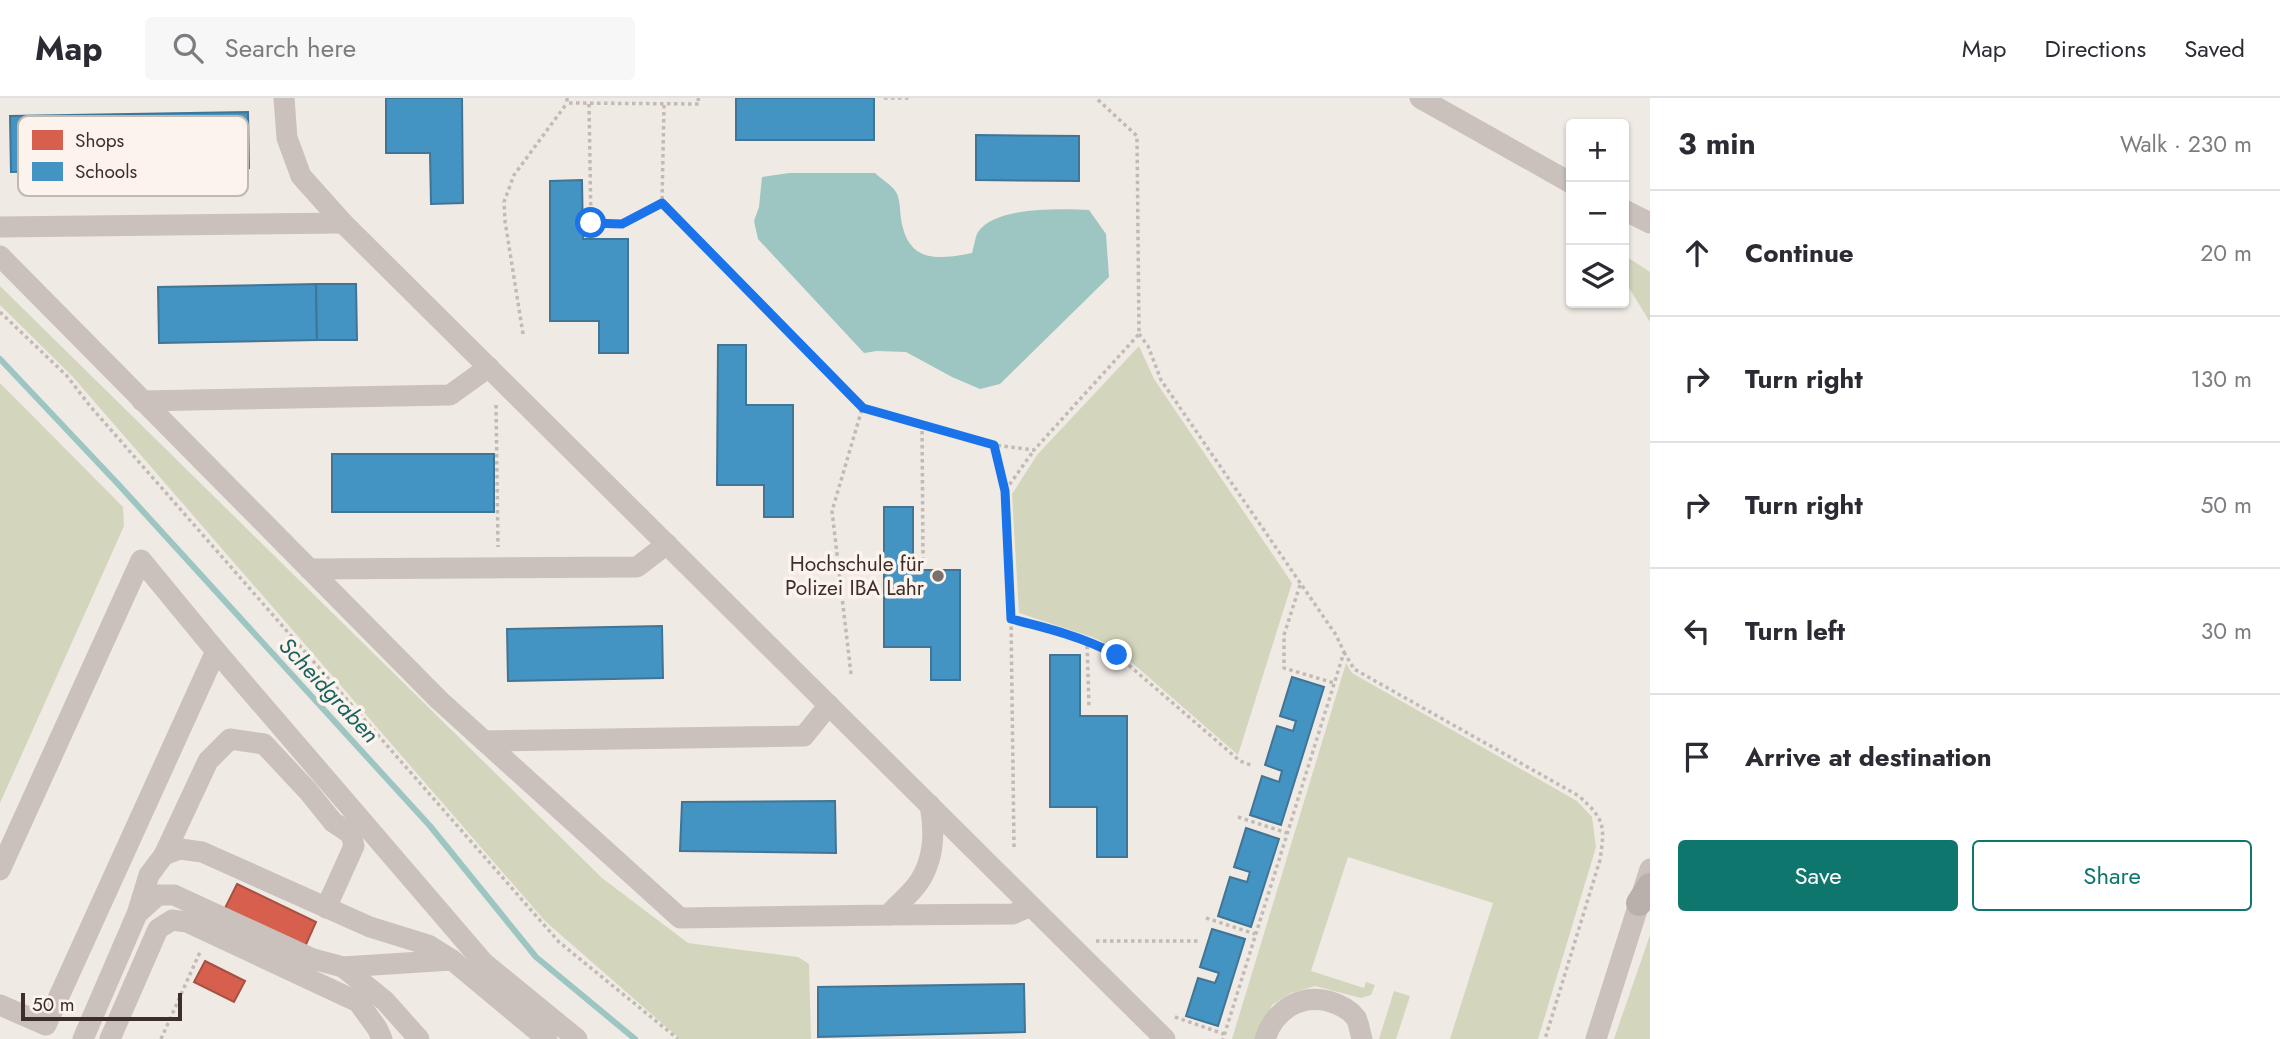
<!DOCTYPE html>
<meta charset="utf-8">
<style>
:root{--surface:#fff;--page:#f7f7f7;--text:#2b2b33;--muted:#7c7c81;--line:#e1e1e2;--accent:#0f766e}
body{margin:0;font-family:Jost,sans-serif;background:var(--page);color:var(--text)}
.controls{position:absolute;right:21px;top:21px;display:grid;overflow:hidden;border-radius:7px;box-shadow:0 2px 5px #0004}
.controls button{width:63px;height:63px;display:grid;place-items:center;padding:0;border:0;border-bottom:2px solid var(--line);background:var(--surface);color:var(--text);font:35px sans-serif}
.scale{position:absolute;left:21px;bottom:18px;width:161px;box-sizing:border-box;padding-left:7px;border:4px solid #3c2e29;border-top:0;font-size:19px;line-height:24px;white-space:nowrap;color:#3c2e29;-webkit-text-stroke:5px #fcf3ec;paint-order:stroke}
.stop{position:absolute;width:21px;height:21px;margin:-16px;border:5px solid #1a73e8;border-radius:50%;background:#fff}
.stop.end{background:#1a73e8;border-color:#fff;box-shadow:0 2px 7px #0008}
.list{margin:0;padding:0;list-style:none}
h2{display:flex;justify-content:space-between;align-items:center;height:91px;margin:0;padding:0 28px;font-size:30px}
h2 small{font-size:23px;font-weight:400;color:var(--muted)}
.list li{display:grid;grid-template-columns:46px 1fr auto;gap:21px;align-items:center;box-sizing:border-box;height:126px;padding:0 28px;border-top:2px solid var(--line)}
.list b{display:block;font-size:26px;white-space:nowrap}
.list em{font-size:23px;font-style:normal;color:var(--muted)}
.actions{display:flex;gap:14px;padding:21px 28px}
.actions a{flex:1;padding:16px 0;border:2px solid var(--accent);border-radius:7px;text-align:center;font-size:24px;color:var(--accent)}
.actions .main{background:var(--accent);color:#fff}
.icon{flex:none;width:38px;height:38px;fill:none;stroke:currentColor;stroke-width:2;stroke-linecap:round;stroke-linejoin:round}
.map{position:relative;flex:none;width:1650px;height:941px;overflow:hidden}
header{display:flex;align-items:center;gap:42px;box-sizing:border-box;height:98px;padding:0 35px;background:var(--surface);border-bottom:2px solid var(--line)}
header strong{font-size:33px}
nav{display:flex;gap:38px;margin-inline-start:auto;font-size:24px}
.search{width:490px;height:63px;background:var(--page);display:flex;align-items:center;gap:18px;box-sizing:border-box;padding:0 24px;border-radius:7px;color:var(--muted);font-size:26px}
main{display:flex}
aside{flex:1;background:var(--surface)}
.map>svg:first-child{display:block}
</style>
<header>
<strong>Map</strong>
<div class="search"><svg class="icon" aria-label="search" viewBox="0 0 24 24"><circle cx="10" cy="10" r="6"/><path d="M15 15l6 6"/></svg>Search here</div>
<nav><a>Map</a><a>Directions</a><a>Saved</a></nav>
</header>
<main>
<div class="map">
<svg width="1650" height="941" viewBox="0 0 1650 941">
<rect width="100%" height="100%" fill="#f0eae4"/>
<g fill="#d3d6bc">
<polygon points="1624,157 1650,174 1650,224 1624,182"/>
<polygon points="0,188 602,780 688,845 798,859 809,866 811,941 680,941 545,823 73,279 0,207"/>
<polygon points="1139,248 1154,281 1292,485 1238,657 1114,549 1092,539 1019,515 1012,396 1037,357"/>
<polygon points="0,285 123,409 124,428 0,705"/>
<polygon points="1346,565 1352,575 1577,703 1592,719 1596,749 1538,941 1450,941 1493,805 1348,759 1311,873 1364,890 1366,884 1375,887 1371,897 1361,900 1315,888 1291,895 1272,907 1257,941 1232,941"/>
<polygon points="1650,837 1650,941 1614,941"/>
<polygon points="1394,893 1410,898 1396,941 1379,941"/>
</g>
<path fill="#9dc6c2" d="M 789,75 L 875,75 C 881,81 892,87 896,94 C 900,100 900,113 901,121 C 908,165 937,162 972,155 C 974,149 975,139 978,134 C 995,108 1062,111 1089,112 L 1106,136 L 1109,179 L 1000,286 L 980,291 L 952,279 L 906,254 L 877,253 L 864,255 L 758,141 L 754,123 L 759,109 L 762,79 Z"/>
<g fill="#d6604d" stroke="#a85142" stroke-width="2">
<polygon points="237,786 316,824 304,851 224,812"/>
<polygon points="205,863 245,883 234,904 194,884"/>
</g>
<g fill="#4393c3" stroke="#417595" stroke-width="2">
<polygon points="386,0 462,0 463,105 431,106 430,55 386,55"/>
<rect x="736" y="0" width="138" height="42"/>
<polygon points="248,14 249,70 11,74 10,18"/>
<polygon points="976,37 1079,38 1079,83 976,82"/>
<polygon points="582,82 583,141 628,141 628,255 599,255 599,223 550,223 550,83"/>
<polygon points="316,186 317,242 159,245 158,189"/>
<polygon points="316,186 356,186 357,242 317,242"/>
<polygon points="718,247 746,247 746,307 793,307 793,419 764,419 764,387 717,387"/>
<rect x="332" y="356" width="162" height="58"/>
<polygon points="884,409 913,409 913,472 960,472 960,582 931,582 931,549 884,549"/>
<polygon points="662,528 663,580 508,583 507,531"/>
<polygon points="1050,557 1080,557 1080,618 1127,618 1127,759 1097,759 1097,709 1050,709"/>
<polygon points="1292,579 1324,589 1281,727 1250,717 1262,678 1279,684 1282,673 1265,667 1277,628 1293,633 1296,623 1280,618"/>
<polygon points="835,703 836,755 680,753 682,704"/>
<polygon points="1246,730 1279,741 1251,829 1218,818 1230,779 1247,784 1250,774 1234,769"/>
<polygon points="1212,831 1245,841 1218,928 1186,918 1198,880 1215,885 1219,875 1200,869"/>
<polygon points="1024,886 1025,934 818,939 818,889"/>
</g>
<g fill="none" stroke-linecap="round" stroke-linejoin="round">
<polyline stroke="#9dc6c2" stroke-width="6" points="0,261 118,386 430,728 536,859 635,941"/>
<g stroke="#c2bab5" stroke-width="3.5" stroke-dasharray="3.5 3.5" stroke-linecap="butt">
<polyline points="567,0 567,5 699,6 698,0"/>
<polyline points="884,0 910,0"/>
<polyline points="589,6 591,125 622,126 662,105"/>
<polyline points="664,7 662,105 862,310 994,347 1034,352 1139,236 1137,38 1096,0"/>
<polyline points="0,214 67,278 90,308 559,844 678,941"/>
<polyline points="523,236 505,123 504,104 514,77 567,5"/>
<polyline points="1139,236 1148,248 1161,282 1336,537 1344,554 1223,941"/>
<polyline points="496,307 498,449"/>
<polyline points="922,326 923,460"/>
<polyline points="994,347 1005,393"/>
<polyline points="1300,487 1284,537 1284,570 1334,585"/>
<polyline points="1011,521 1048,530 1087,543 1089,609"/>
<polyline points="1087,543 1117,557 1240,663 1253,668"/>
<path d="M 1344,554 L 1354,571 L 1579,698 C 1605,722 1605,727 1600,762 L 1545,941"/>
<polyline points="851,576 832,413 862,311"/>
<polyline points="1238,719 1287,735"/>
<polyline points="1014,749 1011,521 1005,393 1034,352"/>
<polyline points="1206,820 1255,836"/>
<polyline points="1096,843 1199,843"/>
<polyline points="1175,919 1224,936"/>
<polyline points="161,941 200,854"/>
</g>
<g stroke="#cac1bc" stroke-width="21">
<polyline points="284,0 287,40 301,78 343,125 1165,941"/>
<polyline points="1420,0 1571,85"/>
<polyline points="1624,112 1650,125"/>
<polyline points="0,129 343,125"/>
<path d="M 0,158 L 439,602 L 680,820 L 888,817 C 898,806 911,796 919,784 C 935,760 935,733 930,707"/>
<polyline points="142,303 450,297 489,269"/>
<polyline points="309,471 637,469 667,446"/>
<polyline points="484,643 804,638 829,607"/>
<polyline points="164,757 208,663 230,641 264,646 308,693 333,724 351,736 354,748 326,810"/>
<polyline points="0,772 141,462 216,553 484,865 577,941"/>
<polyline points="137,816 158,797 174,797 313,861 343,869 385,903 419,941"/>
<polyline points="888,817 1013,816 1031,808"/>
<polyline points="343,869 452,862 547,941"/>
<polyline points="0,907 46,927 216,553"/>
<polyline points="83,941 137,816 149,777 164,757 180,751 202,754 370,829 428,847 452,862"/>
<polyline points="110,941 158,831 172,822 187,824 358,904 377,930 382,941"/>
<path d="M 1265,941 C 1274,913 1299,896 1328,903 C 1339,906 1349,911 1356,920 C 1359,925 1360,935 1362,941"/>
<polyline points="1596,941 1650,771"/>
</g>
<polyline stroke="#b9b0ab" stroke-width="26" points="1639,805 1650,788"/>
</g>
<g fill="none" stroke-linecap="round" stroke-linejoin="round">
<path stroke="#1a73e8" stroke-width="9" d="M 591,125 L 622,126 L 662,105 L 863,310 L 994,347 L 1005,393 L 1011,521 C 1047,530 1083,539 1117,557"/>
</g>
<circle fill="#7b706a" stroke="#fcf3ec" stroke-width="2.5" cx="938" cy="478" r="7"/>
<g text-anchor="middle" stroke-width="7" stroke-linejoin="round" paint-order="stroke">
<g font-size="21" fill="#3c2e29" stroke="#fcf3ec" text-anchor="end">
<text x="924" y="473">Hochschule für<tspan x="924" dy="24">Polizei IBA Lahr</tspan></text>
</g>
<g font-size="23" font-style="italic" fill="#1a6261" stroke="#fcf3ec">
<text transform="translate(329 592) rotate(47)" y="8">Scheidgraben</text>
</g>
</g>
<rect x="18" y="18" width="230" height="80" rx="10" fill="#fcf3ec" stroke="#c2b8b2" stroke-width="2"/>
<rect x="32" y="32" width="31" height="20" fill="#d6604d"/>
<rect x="32" y="64" width="31" height="19" fill="#4393c3"/>
<g font-size="19" fill="#3c2e29">
<text x="75" y="49">Shops</text>
<text x="75" y="80">Schools</text>
</g>
</svg>
<div class="controls">
<button>+</button>
<button>−</button>
<button><svg class="icon" aria-label="layers" viewBox="0 0 24 24"><path d="M12 4l9 5-9 5-9-5zM3 14l9 5 9-5"/></svg></button>
</div>
<div class="scale">50 m</div>
<div class="stop" style="left:591px;top:125px"></div>
<div class="stop end" style="left:1117px;top:557px"></div>
</div>
<aside>
<h2>3 min<small>Walk · 230 m</small></h2>
<ul class="list">
<li><svg class="icon" aria-label="ahead" viewBox="0 0 24 24"><path d="M12 20V5M6 11l6-6 6 6"/></svg><div><b>Continue</b></div><em>20 m</em></li>
<li><svg class="icon" aria-label="right" viewBox="0 0 24 24"><path d="M7 20v-9h11M14 6l5 5-5 5"/></svg><div><b>Turn right</b></div><em>130 m</em></li>
<li><svg class="icon" aria-label="right" viewBox="0 0 24 24"><path d="M7 20v-9h11M14 6l5 5-5 5"/></svg><div><b>Turn right</b></div><em>50 m</em></li>
<li><svg class="icon" aria-label="left" viewBox="0 0 24 24"><path d="M17 20v-9H6M10 6l-5 5 5 5"/></svg><div><b>Turn left</b></div><em>30 m</em></li>
<li><svg class="icon" aria-label="arrive" viewBox="0 0 24 24"><path d="M6 21V4h12l-3 4 3 4H6"/></svg><div><b>Arrive at destination</b></div></li>
</ul>
<div class="actions"><a class="main">Save</a><a>Share</a></div>
</aside>
</main>
